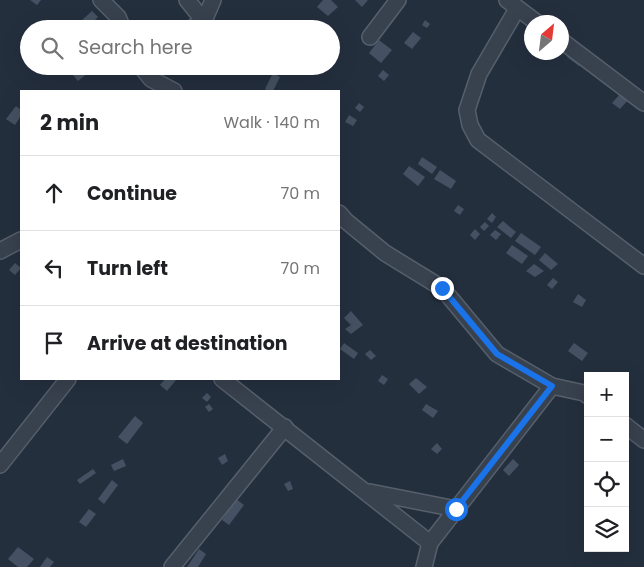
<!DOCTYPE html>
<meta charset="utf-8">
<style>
:root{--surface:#fff;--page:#f2f2f2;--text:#202124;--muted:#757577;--line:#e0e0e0}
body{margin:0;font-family:Poppins,sans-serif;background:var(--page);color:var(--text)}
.controls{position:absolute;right:15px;bottom:15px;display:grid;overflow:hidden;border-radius:0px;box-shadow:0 5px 20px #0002}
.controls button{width:45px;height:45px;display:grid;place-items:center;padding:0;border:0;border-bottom:1px solid var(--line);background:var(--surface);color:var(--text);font:25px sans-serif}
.compass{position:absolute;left:524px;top:15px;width:45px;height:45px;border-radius:50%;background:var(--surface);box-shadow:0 5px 20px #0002;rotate:28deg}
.stop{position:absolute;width:15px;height:15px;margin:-11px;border:4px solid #1a73e8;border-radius:50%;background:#fff}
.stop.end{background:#1a73e8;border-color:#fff;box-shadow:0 1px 5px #0008}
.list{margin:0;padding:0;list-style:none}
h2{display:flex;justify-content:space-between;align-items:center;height:65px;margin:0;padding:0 20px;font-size:21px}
h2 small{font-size:16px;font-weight:400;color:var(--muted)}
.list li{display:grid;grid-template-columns:32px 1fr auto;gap:15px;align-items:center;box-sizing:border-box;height:75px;padding:0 20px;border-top:1px solid var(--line)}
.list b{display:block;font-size:19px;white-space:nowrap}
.list em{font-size:16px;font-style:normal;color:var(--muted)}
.icon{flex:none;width:28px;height:28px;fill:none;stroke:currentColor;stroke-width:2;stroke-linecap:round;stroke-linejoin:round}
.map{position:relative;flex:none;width:644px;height:567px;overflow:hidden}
.search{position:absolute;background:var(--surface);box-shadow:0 5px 20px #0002;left:20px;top:20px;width:320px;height:55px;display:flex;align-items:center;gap:12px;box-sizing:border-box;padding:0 18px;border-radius:28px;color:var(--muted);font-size:19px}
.panel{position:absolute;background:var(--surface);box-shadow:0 5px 20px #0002;left:20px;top:90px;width:320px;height:290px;border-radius:0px}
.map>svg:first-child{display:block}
</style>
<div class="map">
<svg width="644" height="567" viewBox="0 0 644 567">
<rect width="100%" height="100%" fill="#242f3e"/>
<g fill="#455162">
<polygon points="30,0 41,0 37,5"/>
<polygon points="323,0 331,0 338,7 328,16 317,7"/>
<polygon points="355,0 368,0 362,7"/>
<polygon points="92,11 98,17 89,26 82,20"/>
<polygon points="425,20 430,24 427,28 422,25"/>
<polygon points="413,32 421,38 412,49 404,43"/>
<polygon points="379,40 392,50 381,63 369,53"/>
<polygon points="571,51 584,60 579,66 567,57"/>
<polygon points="83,66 91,66 93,69 78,81 73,75"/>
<polygon points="383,70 389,75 384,81 378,76"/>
<polygon points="273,73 280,77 273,91 268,91 265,89"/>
<polygon points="621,93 628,100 620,109 612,103"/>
<polygon points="359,103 364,107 360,112 355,108"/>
<polygon points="16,106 21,110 21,116 15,125 6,119"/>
<polygon points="349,115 357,120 353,126 345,122"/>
<polygon points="422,157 437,167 432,174 418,164"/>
<polygon points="409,166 425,177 418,186 403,174"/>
<polygon points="440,170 456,181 451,189 434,179"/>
<polygon points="458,205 464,209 460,215 454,211"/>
<polygon points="492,213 496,217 492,223 487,219"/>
<polygon points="503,221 516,232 511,238 497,227"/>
<polygon points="485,222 489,226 484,231 480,227"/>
<polygon points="475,229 480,234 475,240 470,235"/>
<polygon points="495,230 501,234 496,240 490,235"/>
<polygon points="521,233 541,247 535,255 515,241"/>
<polygon points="512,245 528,256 522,264 506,253"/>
<polygon points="545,253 558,264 551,270 539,260"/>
<polygon points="15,263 21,268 15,275 9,270"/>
<polygon points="534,264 544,271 535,277 526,271"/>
<polygon points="553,278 558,282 552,289 547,285"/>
<polygon points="578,294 586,300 582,307 573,302"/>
<polygon points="351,311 363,325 351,334 345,329 351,325 344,318"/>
<polygon points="344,343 358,353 354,359 340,349"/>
<polygon points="574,343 588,353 582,361 568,351"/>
<polygon points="370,350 376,356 371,360 365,354"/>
<polygon points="382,375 388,379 384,385 378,381"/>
<polygon points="416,378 427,387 419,394 409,384"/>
<polygon points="165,379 177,379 167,391 160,385"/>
<polygon points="207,393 211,397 207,402 202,398"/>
<polygon points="209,404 213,409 209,412 205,407"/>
<polygon points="426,404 438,411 433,418 422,410"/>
<polygon points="135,416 143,423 127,444 118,437"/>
<polygon points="437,443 442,449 437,454 431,449"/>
<polygon points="225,454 228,461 222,465 218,458"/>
<polygon points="123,459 126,466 114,471 111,465"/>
<polygon points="513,459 519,465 509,476 503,470"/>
<polygon points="93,469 96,473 80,484 77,480"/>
<polygon points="112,480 118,485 104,504 98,499"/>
<polygon points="290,481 293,489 288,491 284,484"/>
<polygon points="236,499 244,505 229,525 222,520"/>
<polygon points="89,509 96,514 86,527 79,522"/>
<polygon points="18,547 34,559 27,567 18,567 8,559"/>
<polygon points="199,549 206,554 198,567 187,567"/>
<polygon points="47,557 54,562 50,567 40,567"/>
</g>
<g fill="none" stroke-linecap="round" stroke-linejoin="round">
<defs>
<g id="minor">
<polyline points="101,0 118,17 123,29"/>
<polyline points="187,0 204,21"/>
<polyline points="507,0 536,22"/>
<polyline points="517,9 479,74 467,110 470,125 478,140 644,266"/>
<polyline points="190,29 204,21 213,0"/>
<polyline points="370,37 398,0"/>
<polyline points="562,41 644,103"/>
<polyline points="143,66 143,69 151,79 174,91"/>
<polyline points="339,213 346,221 385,253 442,288 497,354 552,386 584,393 588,396"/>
<polyline points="0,251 21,240"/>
<polyline points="222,379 430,543 552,386"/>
<polyline points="625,425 644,440"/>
<polyline points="0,465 68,379"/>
<polyline points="370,492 456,509"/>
<polyline points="172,567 285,427"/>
<polyline points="424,567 430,543"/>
</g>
</defs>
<use href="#minor" stroke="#565f6c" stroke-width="18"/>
<use href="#minor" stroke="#38414e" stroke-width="15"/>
</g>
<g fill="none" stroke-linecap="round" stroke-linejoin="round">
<polyline stroke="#1a73e8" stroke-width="6" points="442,288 497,354 552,386 456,509"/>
</g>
</svg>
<div class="controls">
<button>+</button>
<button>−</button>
<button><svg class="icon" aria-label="locate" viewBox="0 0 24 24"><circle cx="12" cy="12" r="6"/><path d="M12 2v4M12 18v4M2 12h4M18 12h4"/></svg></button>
<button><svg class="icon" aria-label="layers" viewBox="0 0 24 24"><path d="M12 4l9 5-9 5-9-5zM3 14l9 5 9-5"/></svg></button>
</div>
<svg class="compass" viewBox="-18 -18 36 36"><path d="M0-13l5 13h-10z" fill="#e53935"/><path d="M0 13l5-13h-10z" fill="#757577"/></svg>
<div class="stop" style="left:456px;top:509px"></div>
<div class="stop end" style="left:442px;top:288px"></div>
<div class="search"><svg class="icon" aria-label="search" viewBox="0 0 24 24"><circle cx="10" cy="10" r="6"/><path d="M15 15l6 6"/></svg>Search here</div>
<section class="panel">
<h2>2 min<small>Walk · 140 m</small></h2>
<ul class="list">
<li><svg class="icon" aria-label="ahead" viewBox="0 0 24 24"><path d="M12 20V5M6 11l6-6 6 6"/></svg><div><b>Continue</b></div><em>70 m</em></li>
<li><svg class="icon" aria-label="left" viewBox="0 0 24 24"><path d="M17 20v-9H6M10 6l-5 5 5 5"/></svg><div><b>Turn left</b></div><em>70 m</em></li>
<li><svg class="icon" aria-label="arrive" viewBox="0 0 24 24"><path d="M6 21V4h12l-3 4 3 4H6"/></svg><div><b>Arrive at destination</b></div></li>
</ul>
</section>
</div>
